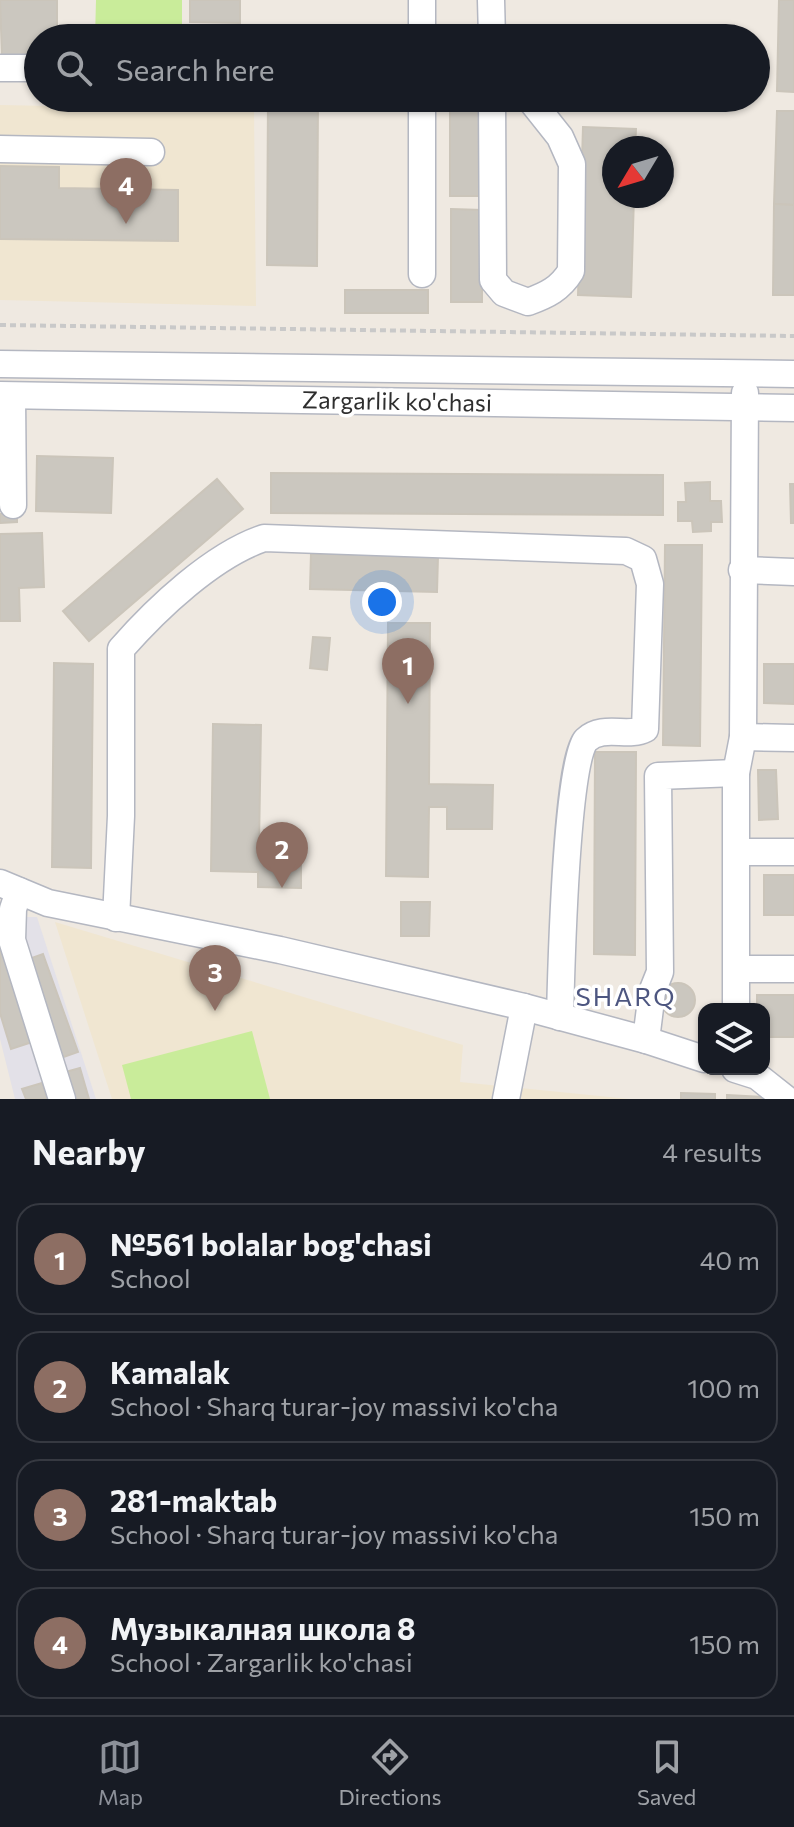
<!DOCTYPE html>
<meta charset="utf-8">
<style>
:root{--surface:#171b24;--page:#242831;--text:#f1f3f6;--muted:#9ea1a6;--line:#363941;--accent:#8c9099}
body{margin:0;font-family:Commissioner,sans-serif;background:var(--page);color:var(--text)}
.controls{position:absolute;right:24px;bottom:24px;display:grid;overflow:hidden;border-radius:16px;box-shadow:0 2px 6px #0004}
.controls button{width:72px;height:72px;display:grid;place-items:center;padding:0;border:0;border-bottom:2px solid var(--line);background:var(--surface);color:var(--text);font:40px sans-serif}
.compass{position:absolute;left:602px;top:136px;width:72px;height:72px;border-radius:50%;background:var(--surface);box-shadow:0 2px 6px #0004;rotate:232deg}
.you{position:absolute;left:382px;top:602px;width:28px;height:28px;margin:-20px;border:6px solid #fff;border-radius:50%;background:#1a73e8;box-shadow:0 0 0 12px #1a73e833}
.badge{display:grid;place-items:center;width:52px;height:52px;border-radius:50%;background:var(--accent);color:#fff;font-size:26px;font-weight:700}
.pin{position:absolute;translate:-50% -66px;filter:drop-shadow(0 2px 4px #0008)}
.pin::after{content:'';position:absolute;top:42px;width:28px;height:24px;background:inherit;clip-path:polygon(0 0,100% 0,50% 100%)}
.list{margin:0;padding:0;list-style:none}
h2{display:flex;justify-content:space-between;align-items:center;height:104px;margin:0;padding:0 32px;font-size:34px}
h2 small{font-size:26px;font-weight:400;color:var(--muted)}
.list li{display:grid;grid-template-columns:52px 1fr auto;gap:24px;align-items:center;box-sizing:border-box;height:112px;margin:0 16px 16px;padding:0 16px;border:2px solid var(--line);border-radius:24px}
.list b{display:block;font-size:30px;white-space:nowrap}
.list p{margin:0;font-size:26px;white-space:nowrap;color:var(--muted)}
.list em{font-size:26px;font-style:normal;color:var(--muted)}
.icon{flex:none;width:44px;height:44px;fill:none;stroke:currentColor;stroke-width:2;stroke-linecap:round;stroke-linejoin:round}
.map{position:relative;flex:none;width:794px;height:1099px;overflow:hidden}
.search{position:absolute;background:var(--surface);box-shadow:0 2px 6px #0004;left:24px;right:24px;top:24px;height:88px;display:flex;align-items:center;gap:20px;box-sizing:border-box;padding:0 28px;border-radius:44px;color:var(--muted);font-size:30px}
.sheet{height:616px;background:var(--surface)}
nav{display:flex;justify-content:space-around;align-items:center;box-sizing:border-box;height:112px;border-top:2px solid var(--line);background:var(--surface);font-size:22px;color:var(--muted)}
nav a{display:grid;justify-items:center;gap:4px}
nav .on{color:var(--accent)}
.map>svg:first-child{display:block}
</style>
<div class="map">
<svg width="794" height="1099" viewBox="0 0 794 1099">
<rect width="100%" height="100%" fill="#efe9e1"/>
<polygon fill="#e3e1e8" points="0,917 37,917 96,1099 15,1099 0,1039"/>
<g fill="#f0e6d1">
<polygon points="0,105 254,110 256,306 0,300"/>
<polygon points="55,922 463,1045 460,1082 629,1099 112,1099"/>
</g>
<g fill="#c9ec9a">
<polygon points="96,0 182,0 182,38 95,38"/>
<polygon points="252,1031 270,1099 131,1099 122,1065"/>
</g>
<g fill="#cbc7bf" stroke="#cbc5ba" stroke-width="2">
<polygon points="0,0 57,0 57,38 38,38 38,58 2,57"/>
<polygon points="190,0 240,0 240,23 190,22"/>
<polygon points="779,0 794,0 794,92 777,91"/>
<rect x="269" y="27" width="50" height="11"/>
<polygon points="268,98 318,98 317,266 267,265"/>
<polygon points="450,100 483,100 482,196 450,196"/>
<polygon points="777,111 794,111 794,205 774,204"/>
<polygon points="583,127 636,129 635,148 614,148 614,196 634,196 631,297 578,295"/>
<polygon points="0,166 59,167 59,188 178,190 178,241 0,239"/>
<polygon points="774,204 794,205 794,295 773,295"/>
<polygon points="451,209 482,210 482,302 451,302"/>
<rect x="345" y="290" width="83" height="23"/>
<polygon points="37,456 113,458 111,513 36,511"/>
<polygon points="271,473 663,475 663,515 271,513"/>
<polygon points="217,479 243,509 89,641 63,611"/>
<polygon points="710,482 710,501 721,501 722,522 711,522 711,531 693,532 692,521 678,521 678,502 686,502 685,483"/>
<polygon points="790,484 794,484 794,523 791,523"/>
<polygon points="0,514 17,514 17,522 0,523"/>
<polygon points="42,533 44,587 19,588 20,621 0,621 0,534"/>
<polygon points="665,545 702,545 700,746 663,745"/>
<polygon points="311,554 438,556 437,592 310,589"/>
<polygon points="388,623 430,623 429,784 493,785 492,829 447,829 447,807 429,807 428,877 386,876"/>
<polygon points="313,637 330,638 327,670 310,668"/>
<polygon points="54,663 93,664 91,868 52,867"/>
<polygon points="764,664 794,664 794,704 764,703"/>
<polygon points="213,724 261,725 259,845 301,846 301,888 258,887 258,872 211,871"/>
<polygon points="595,752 636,752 635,955 594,954"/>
<polygon points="758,770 776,770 778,819 759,820"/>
<rect x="764" y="875" width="30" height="40"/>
<polygon points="401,902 430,902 429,936 401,936"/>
<polygon points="0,939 32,1042 11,1049 0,1013"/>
<polygon points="43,954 78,1052 58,1059 23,961"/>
<circle cx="678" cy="1000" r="17"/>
<polygon points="757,995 794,995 794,1037 764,1037 764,1009 757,1009"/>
<polygon points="80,1068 89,1099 70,1099 62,1073"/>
<polygon points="42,1083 47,1099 26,1099 22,1089"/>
<polygon points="681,1093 715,1094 715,1099 681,1099"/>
<polygon points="727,1095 765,1097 765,1099 727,1099"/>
</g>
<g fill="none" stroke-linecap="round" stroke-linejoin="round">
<defs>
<g id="minor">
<polyline points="422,0 422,38"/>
<polyline points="491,0 492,38"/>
<polyline points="0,68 38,68"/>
<polyline points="422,98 422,274"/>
<path d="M 492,98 L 493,280 L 504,293 L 528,302 C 547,295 560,289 571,271 L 572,164 L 560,137 L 529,98"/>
<polyline points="0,149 151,152"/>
<polyline points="0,364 794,374"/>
<polyline points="0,395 794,408"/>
<polyline points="12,396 13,505"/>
<polyline points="742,570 794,572"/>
<polyline points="743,737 794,738"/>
<polyline points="737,852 794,852"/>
<polyline points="0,883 48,903 280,950 524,1007 646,1040 704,1059"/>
<polyline points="19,891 13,909 12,940 62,1099"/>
<path d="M 116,918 L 121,816 L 121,649 C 157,608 213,555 264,538 L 626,551 L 643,559 L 650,584 L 645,729 C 628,738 603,724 586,740 C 566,759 561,977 560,1017"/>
<polyline points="738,969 794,969"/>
<polyline points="736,1009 736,773 743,737 745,393"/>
<polyline points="646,1040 652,992 660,972 658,776 736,773"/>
<polyline points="735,1069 757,1076 786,1099"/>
<polyline points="506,1099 524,1007"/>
</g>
</defs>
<use href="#minor" stroke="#b4b7c1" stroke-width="29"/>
<polyline stroke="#c9c9c9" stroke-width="4" stroke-dasharray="6 4" stroke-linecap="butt" points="0,325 794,336"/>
<use href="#minor" stroke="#fff" stroke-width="26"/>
</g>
<g text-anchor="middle" stroke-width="7" stroke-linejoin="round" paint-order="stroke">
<g font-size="24" fill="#2e2e2e" stroke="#fff">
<text transform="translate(397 402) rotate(1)" y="8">Zargarlik ko'chasi</text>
</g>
<g font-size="26" letter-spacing="2" fill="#4d5680" stroke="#fff">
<text x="626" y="1006">SHARQ</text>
</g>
</g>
</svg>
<div class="controls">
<button><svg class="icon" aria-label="layers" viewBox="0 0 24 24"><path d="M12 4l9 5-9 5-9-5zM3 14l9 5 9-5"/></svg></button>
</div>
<svg class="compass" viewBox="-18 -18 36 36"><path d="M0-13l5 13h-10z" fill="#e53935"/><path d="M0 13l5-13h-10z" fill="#9ea1a6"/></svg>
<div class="you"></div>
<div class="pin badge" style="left:408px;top:704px;background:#8d6e63">1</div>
<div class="pin badge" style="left:282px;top:888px;background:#8d6e63">2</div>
<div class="pin badge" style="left:215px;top:1011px;background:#8d6e63">3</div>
<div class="pin badge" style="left:126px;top:224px;background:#8d6e63">4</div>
<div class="search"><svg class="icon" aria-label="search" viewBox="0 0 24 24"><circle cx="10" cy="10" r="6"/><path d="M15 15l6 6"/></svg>Search here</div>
</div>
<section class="sheet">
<h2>Nearby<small>4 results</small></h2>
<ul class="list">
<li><span class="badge" style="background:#8d6e63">1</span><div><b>№561 bolalar bog'chasi</b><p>School</p></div><em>40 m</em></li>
<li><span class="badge" style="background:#8d6e63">2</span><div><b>Kamalak</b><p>School · Sharq turar-joy massivi ko'cha</p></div><em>100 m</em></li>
<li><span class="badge" style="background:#8d6e63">3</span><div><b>281-maktab</b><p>School · Sharq turar-joy massivi ko'cha</p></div><em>150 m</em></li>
<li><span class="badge" style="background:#8d6e63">4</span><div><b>Музыкалная школа 8</b><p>School · Zargarlik ko'chasi</p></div><em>150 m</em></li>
</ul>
</section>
<nav>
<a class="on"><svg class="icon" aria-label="map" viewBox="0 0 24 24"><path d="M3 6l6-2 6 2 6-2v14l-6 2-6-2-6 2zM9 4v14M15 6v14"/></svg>Map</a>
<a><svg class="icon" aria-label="directions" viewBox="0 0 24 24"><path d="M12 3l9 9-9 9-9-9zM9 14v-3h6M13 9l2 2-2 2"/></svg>Directions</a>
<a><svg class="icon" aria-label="saved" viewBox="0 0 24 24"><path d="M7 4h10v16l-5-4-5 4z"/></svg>Saved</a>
</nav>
